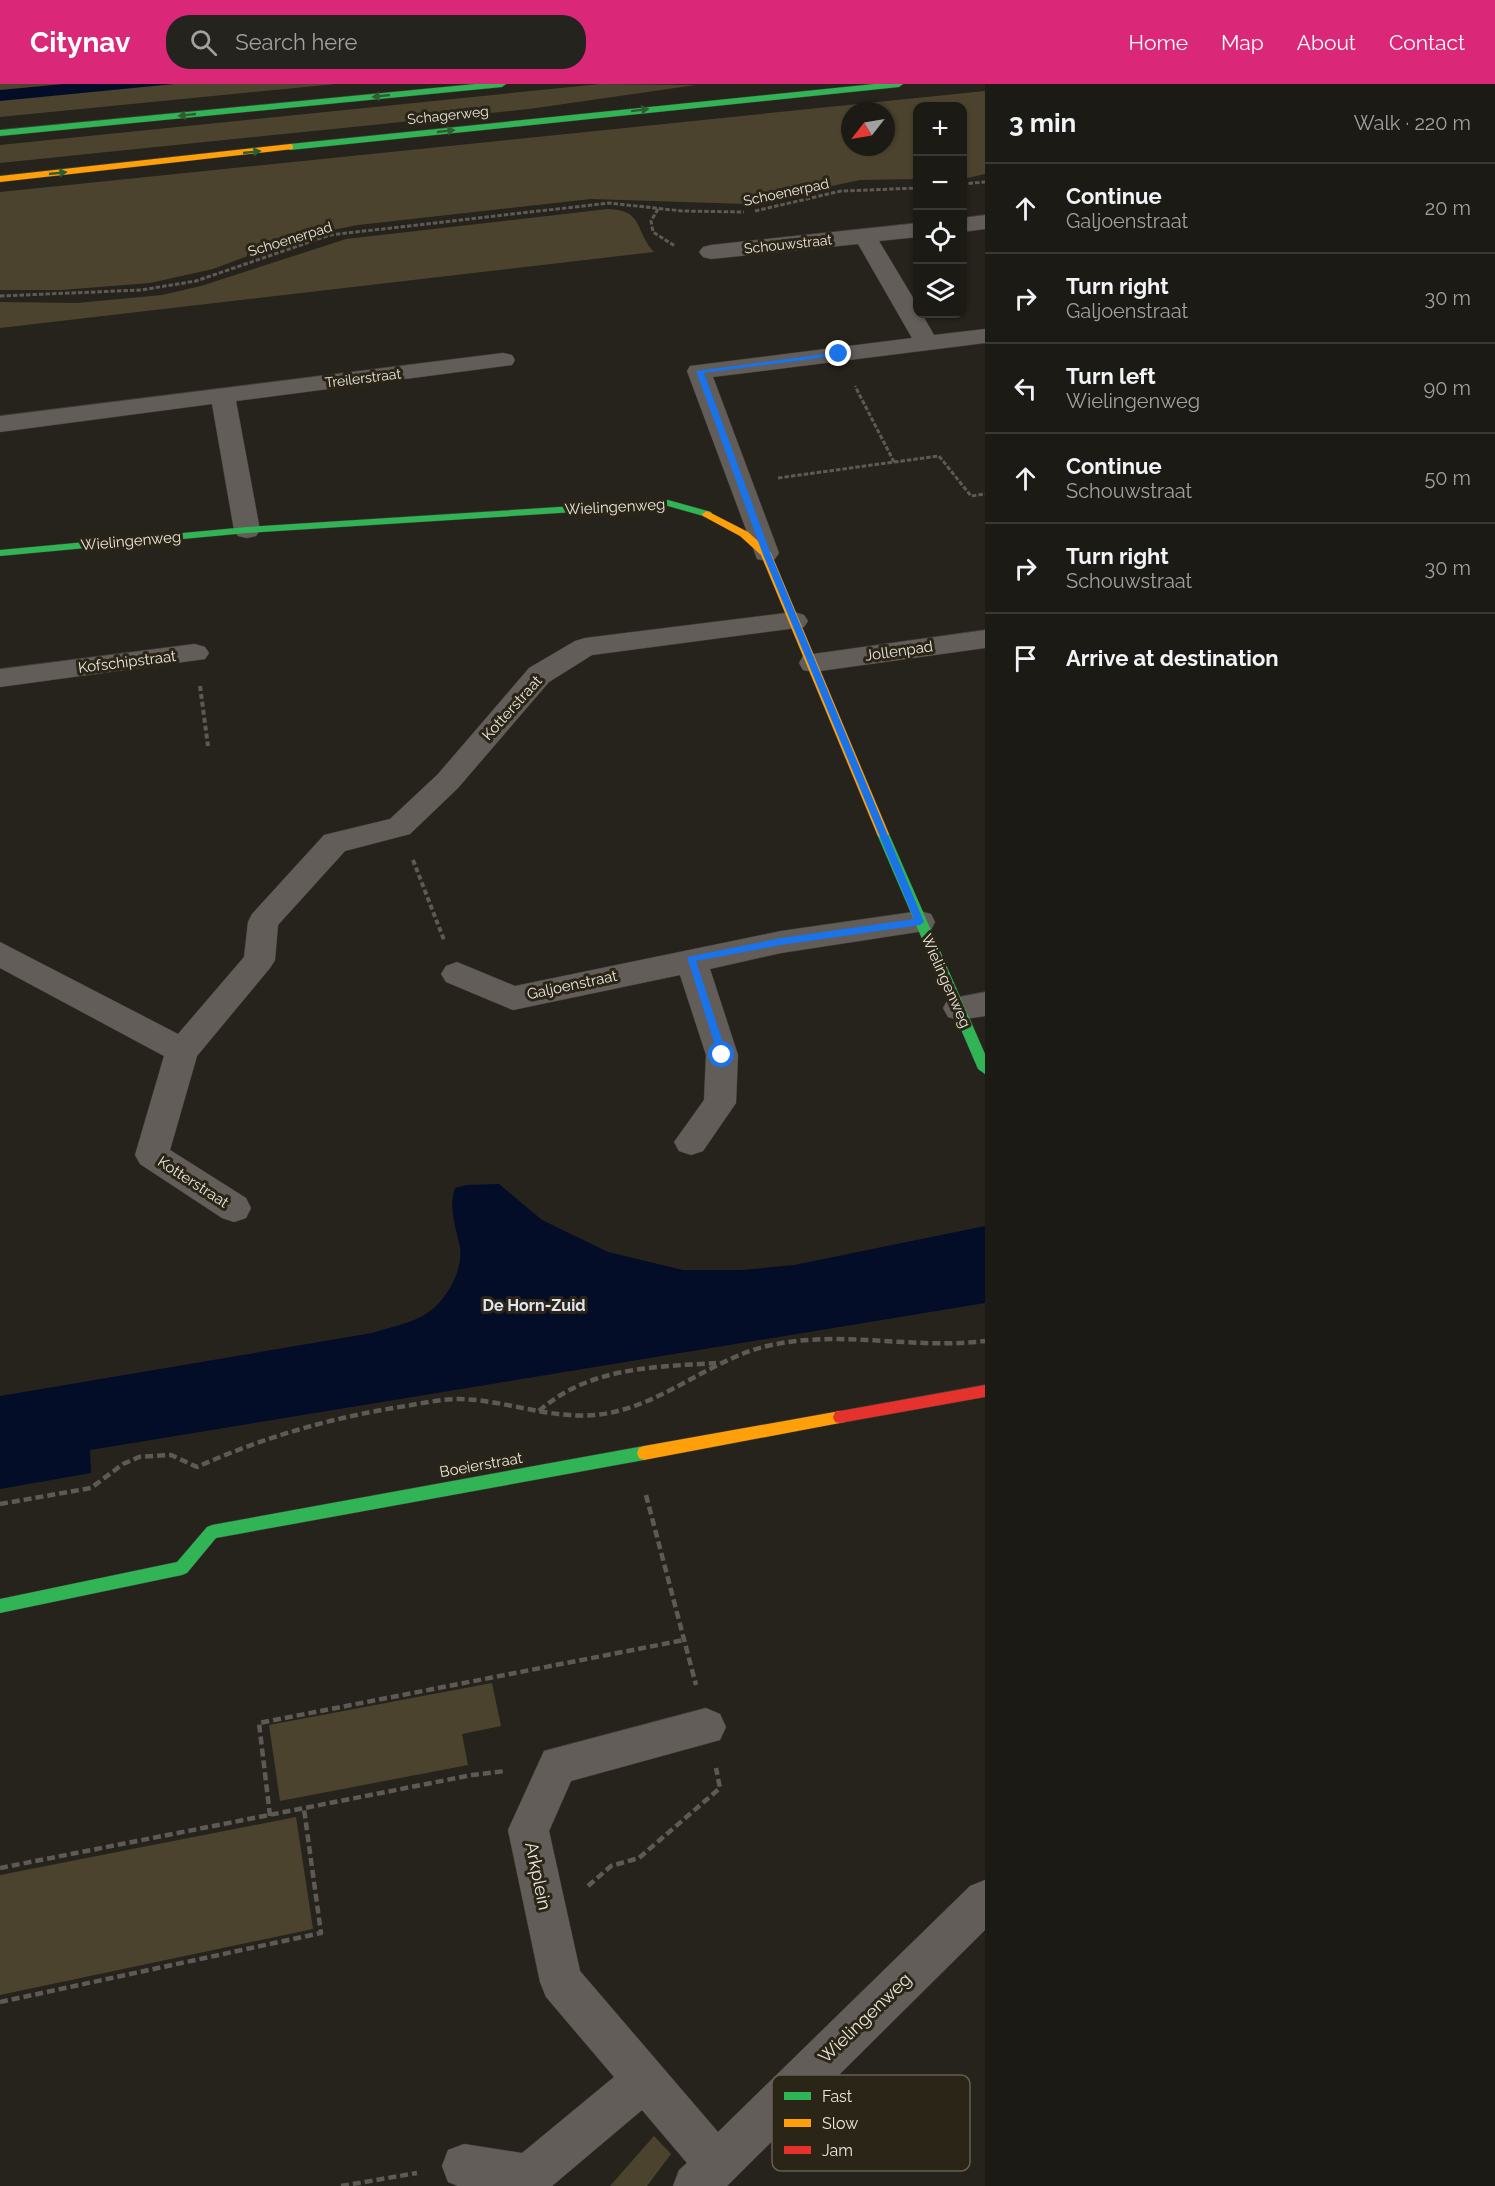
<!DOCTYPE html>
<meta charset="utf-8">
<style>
:root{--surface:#1c1a15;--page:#25231e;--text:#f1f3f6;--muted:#a0a1a0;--line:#3a3834;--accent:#db2777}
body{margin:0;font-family:Raleway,sans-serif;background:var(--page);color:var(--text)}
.controls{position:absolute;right:18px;top:18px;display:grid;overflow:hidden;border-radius:12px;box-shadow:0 2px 4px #0004}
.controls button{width:54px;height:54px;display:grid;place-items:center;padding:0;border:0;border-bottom:2px solid var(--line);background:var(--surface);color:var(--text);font:30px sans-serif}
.compass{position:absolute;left:841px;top:18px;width:54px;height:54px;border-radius:50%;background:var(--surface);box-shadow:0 2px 4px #0004;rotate:239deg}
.stop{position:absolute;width:18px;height:18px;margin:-14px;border:4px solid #1a73e8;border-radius:50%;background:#fff}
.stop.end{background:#1a73e8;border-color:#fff;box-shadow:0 2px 6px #0008}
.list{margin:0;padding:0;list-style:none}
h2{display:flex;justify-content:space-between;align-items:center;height:78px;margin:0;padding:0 24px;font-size:26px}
h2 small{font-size:20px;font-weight:400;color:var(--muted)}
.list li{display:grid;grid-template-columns:39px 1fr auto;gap:18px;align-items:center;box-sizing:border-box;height:90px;padding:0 24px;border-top:2px solid var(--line)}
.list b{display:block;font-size:22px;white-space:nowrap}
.list p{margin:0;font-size:20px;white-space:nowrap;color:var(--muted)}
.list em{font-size:20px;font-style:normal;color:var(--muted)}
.icon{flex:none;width:33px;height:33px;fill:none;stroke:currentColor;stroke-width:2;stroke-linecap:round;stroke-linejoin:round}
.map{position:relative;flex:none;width:985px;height:2102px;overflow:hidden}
header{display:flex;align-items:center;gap:36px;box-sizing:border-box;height:84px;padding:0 30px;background:var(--accent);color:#fff}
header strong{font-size:28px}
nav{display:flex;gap:33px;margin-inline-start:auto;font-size:21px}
.search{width:420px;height:54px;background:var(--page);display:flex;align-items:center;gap:15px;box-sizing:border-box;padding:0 21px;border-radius:24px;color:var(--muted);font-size:22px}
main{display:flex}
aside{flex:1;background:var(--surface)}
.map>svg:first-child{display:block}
</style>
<header>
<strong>Citynav</strong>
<div class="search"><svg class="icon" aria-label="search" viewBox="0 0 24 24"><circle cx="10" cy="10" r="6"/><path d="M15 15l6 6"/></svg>Search here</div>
<nav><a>Home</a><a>Map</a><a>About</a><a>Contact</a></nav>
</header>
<main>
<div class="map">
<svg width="985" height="2102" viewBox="0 0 985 2102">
<rect width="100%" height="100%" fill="#26231c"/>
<g fill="#4b432d" fill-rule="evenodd">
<polygon points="0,0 336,0 0,33"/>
<polygon points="600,0 696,1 529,25 0,79 0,61"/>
<path d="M 985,7 L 985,90 L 963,95 L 962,22 L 918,22 L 917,95 L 860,96 L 746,120 L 591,115 L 358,141 L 301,152 L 213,185 L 150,199 L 61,206 L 0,206 L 0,108 ZM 850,27 L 886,27 L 886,63 L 850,63 Z"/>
<path d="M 608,125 C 644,126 634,146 654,168 L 0,244 L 0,218 L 77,219 L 162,211 L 201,202 L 346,155 Z"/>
<polygon points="492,1599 501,1642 462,1650 468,1681 280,1717 269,1641"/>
<polygon points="296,1733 313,1845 0,1911 0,1791"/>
<polygon points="654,2052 671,2070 647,2102 610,2102"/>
</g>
<g fill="#030d28">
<polygon points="64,0 174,0 0,17 0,6"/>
<path d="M 499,1100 L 542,1136 L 608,1168 L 683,1186 L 742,1186 L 794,1181 L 985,1142 L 985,1219 L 90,1366 L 91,1389 L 0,1405 L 0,1312 L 372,1249 C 408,1238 430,1237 450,1204 C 457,1192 462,1177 460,1163 C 456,1143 448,1124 455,1104 L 467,1101 Z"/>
</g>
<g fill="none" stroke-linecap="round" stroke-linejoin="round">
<defs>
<g id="street">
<polygon points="985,131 985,145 962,148 962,134"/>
<polygon points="918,139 918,153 879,157 918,222 918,230 922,230 934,251 985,245 985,259 713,293 779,469 775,475 766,477 757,475 687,287 690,282 912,254 858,160 711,175 703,173 699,168 703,163 711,161"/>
<polygon points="503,269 512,271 515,276 512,281 236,317 260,446 256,452 247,454 238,452 234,446 212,320 0,348 0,332"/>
<polygon points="794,528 804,531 808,537 804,543 592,571 549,598 458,704 410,750 345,767 278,841 275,876 270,884 197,972 170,1066 246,1114 251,1124 246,1134 234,1138 222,1134 140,1080 135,1071 164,972 0,884 0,858 178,950 244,873 248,838 252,830 324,751 390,735 438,690 529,584 575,557 585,554"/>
<polygon points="985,546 985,564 813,588 803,586 799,579 803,572 813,570"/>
<polygon points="195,560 205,563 209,569 205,575 0,603 0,585"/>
<polygon points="920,827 931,830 935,838 931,846 781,869 710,885 738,971 736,1019 703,1067 691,1071 679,1067 674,1058 704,1016 706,971 680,891 513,926 446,898 441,890 446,882 457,878 515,902 781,847"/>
<polygon points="985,908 985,932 959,936 948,933 943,924 948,915"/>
<polygon points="706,1624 720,1630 726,1643 720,1656 571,1697 549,1747 580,1887 718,2048 970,1802 985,1796 985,1846 727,2102 673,2102 679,2086 687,2079 642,2026 552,2102 458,2102 448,2098 442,2082 448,2066 464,2060 522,2069 614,1993 546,1913 540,1898 508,1746 544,1667"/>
</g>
<g id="fast">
<polygon points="475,0 506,0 502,3 0,52 0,46"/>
<polygon points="874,0 903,0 899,3 290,66 286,63 290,60"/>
<polygon points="668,416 711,428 712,430 707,433 668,422 247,449 0,472 0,466 247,443"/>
<polygon points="883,746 889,750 985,970 985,990 978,985 877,750"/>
<polygon points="644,1362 649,1364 651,1369 649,1374 644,1376 216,1454 187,1489 182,1491 0,1529 0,1515 177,1478 207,1443 212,1441"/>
</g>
<g id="slow">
<polygon points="290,60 293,61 293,65 0,98 0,92"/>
<polygon points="707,427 748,448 771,469 889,750 887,753 879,753 877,750 761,471 740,452 703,432 702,430"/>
<polygon points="840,1327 845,1328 847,1333 845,1338 840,1339 644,1376 639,1374 637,1369 639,1364 644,1362"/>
</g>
<polygon id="jam" points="985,1301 985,1313 840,1339 835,1338 833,1333 835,1328 840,1327"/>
</defs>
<use href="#street" stroke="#403d38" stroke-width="1"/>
<use href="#fast" stroke="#403d38" stroke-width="1"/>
<use href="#slow" stroke="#403d38" stroke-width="1"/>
<use href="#jam" stroke="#403d38" stroke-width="1"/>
<g stroke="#5e5955" stroke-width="3" stroke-dasharray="4.5 2" stroke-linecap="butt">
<polyline points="962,100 985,98"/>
<polyline points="658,125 651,137 653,148 675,162"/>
<polyline points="755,127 841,107 918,104"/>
<polyline points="0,212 141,206 196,197 330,151 609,119 682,127 744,128"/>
<polyline points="894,378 939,372 971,412 985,410"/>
<polyline points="778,394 894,378 855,302"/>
</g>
<g stroke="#5e5955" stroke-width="4" stroke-dasharray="5 3" stroke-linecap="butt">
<polyline points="200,602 208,662"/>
<polyline points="413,776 444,856"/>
</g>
<g stroke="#5e5955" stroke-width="4.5" stroke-dasharray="8 4" stroke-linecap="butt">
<path d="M 539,1327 C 589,1283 653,1283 716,1279"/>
<polyline points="646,1411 696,1601"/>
<path d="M 0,1420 L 91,1404 L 123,1380 L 139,1373 L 171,1371 L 197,1383 C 264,1353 333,1333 406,1322 C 423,1319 442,1315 460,1315 C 505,1316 549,1335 595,1331 C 659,1325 706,1277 767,1262 C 839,1245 913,1266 985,1257"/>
<polyline points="270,1732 259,1639 684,1556"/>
<polyline points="0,1784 472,1691 506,1687"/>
<polyline points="588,1802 611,1782 639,1774 720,1704 716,1684"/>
<polyline points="0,1918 321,1849 304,1725"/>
<polyline points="341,2102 417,2089"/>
</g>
<use href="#street" fill="#635d59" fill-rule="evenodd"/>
<use href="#fast" fill="#30b455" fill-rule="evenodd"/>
<use href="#slow" fill="#ff9f0a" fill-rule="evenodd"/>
<use href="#jam" fill="#e5322d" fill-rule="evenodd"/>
</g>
<defs><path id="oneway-solid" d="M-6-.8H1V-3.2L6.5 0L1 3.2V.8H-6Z" transform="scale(1.5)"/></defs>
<g fill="#2d5e30">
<use href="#oneway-solid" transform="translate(381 12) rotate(174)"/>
<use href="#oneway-solid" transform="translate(640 26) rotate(-7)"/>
<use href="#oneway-solid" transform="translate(187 31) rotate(174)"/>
<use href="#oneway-solid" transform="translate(446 47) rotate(-6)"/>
<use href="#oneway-solid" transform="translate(252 68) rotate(-6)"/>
<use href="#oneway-solid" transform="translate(58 89) rotate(-6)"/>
</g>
<polygon fill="#1a73e8" points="839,268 841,271 704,289 770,468 924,838 920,841 781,861 696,877 727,971 722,975 718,971 687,873 781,854 914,835 762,468 696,287"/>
<g text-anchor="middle" stroke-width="6" stroke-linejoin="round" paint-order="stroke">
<g font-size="14" fill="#e9e6dd" stroke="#2b2517">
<text transform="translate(448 31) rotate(-6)" y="5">Schagerweg</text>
<text transform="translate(786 108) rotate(-12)" y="5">Schoenerpad</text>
<text transform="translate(290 155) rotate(-17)" y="5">Schoenerpad</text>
<text transform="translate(788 160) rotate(-6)" y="5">Schouwstraat</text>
<text transform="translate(363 294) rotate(-7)" y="5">Treilerstraat</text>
</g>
<g font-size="15" fill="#e9e6dd" stroke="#2b2517">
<text transform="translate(615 423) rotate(-3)" y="5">Wielingenweg</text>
<text transform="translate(131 457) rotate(-5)" y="5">Wielingenweg</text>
<text transform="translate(899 567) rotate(-8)" y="5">Jollenpad</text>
<text transform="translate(127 578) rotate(-7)" y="5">Kofschipstraat</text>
<text transform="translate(512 624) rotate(-48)" y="5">Kotterstraat</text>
<text transform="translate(946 897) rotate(66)" y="5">Wielingenweg</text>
<text transform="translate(572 901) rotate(-12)" y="5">Galjoenstraat</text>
<text transform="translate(193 1098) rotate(33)" y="5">Kotterstraat</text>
<text transform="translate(481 1381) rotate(-10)" y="5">Boeierstraat</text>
</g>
<g font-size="16" font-weight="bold" fill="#dee4f2" stroke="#2b2517">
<text x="534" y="1227">De Horn-Zuid</text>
</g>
<g font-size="18" fill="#e9e6dd" stroke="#2b2517">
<text transform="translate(538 1792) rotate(78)" y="6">Arkplein</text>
<text transform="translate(865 1934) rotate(-44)" y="6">Wielingenweg</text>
</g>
</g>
<rect x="772" y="1991" width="198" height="96" rx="9" fill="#2b2517" stroke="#645f52" stroke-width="1.5"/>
<rect x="784" y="2008" width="27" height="8" fill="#30b455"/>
<rect x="784" y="2035" width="27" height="8" fill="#ff9f0a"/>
<rect x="784" y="2062" width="27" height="8" fill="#e5322d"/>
<g font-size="16" fill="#e9e6dd">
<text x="822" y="2018">Fast</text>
<text x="822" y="2045">Slow</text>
<text x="822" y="2072">Jam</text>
</g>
</svg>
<div class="controls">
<button>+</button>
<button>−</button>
<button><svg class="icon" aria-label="locate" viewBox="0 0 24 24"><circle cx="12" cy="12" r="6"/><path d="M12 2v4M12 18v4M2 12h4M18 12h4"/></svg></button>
<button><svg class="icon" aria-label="layers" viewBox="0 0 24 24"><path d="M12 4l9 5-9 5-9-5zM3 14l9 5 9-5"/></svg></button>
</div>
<svg class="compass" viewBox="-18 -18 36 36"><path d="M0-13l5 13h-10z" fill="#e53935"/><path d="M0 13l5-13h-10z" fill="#a0a1a0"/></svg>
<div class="stop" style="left:722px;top:971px"></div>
<div class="stop end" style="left:839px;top:270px"></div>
</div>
<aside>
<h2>3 min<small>Walk · 220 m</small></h2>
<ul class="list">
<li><svg class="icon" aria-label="ahead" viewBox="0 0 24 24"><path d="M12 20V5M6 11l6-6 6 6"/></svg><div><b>Continue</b><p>Galjoenstraat</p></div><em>20 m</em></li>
<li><svg class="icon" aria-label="right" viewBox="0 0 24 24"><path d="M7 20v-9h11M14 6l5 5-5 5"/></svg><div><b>Turn right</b><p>Galjoenstraat</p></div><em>30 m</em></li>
<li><svg class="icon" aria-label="left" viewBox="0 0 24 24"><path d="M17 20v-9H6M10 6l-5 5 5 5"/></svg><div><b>Turn left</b><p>Wielingenweg</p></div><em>90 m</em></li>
<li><svg class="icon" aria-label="ahead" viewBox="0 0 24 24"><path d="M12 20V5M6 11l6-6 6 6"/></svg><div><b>Continue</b><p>Schouwstraat</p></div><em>50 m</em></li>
<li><svg class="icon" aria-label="right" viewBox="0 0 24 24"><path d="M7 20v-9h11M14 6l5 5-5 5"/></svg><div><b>Turn right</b><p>Schouwstraat</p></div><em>30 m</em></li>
<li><svg class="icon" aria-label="arrive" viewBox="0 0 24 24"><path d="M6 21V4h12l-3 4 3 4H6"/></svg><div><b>Arrive at destination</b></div></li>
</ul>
</aside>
</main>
